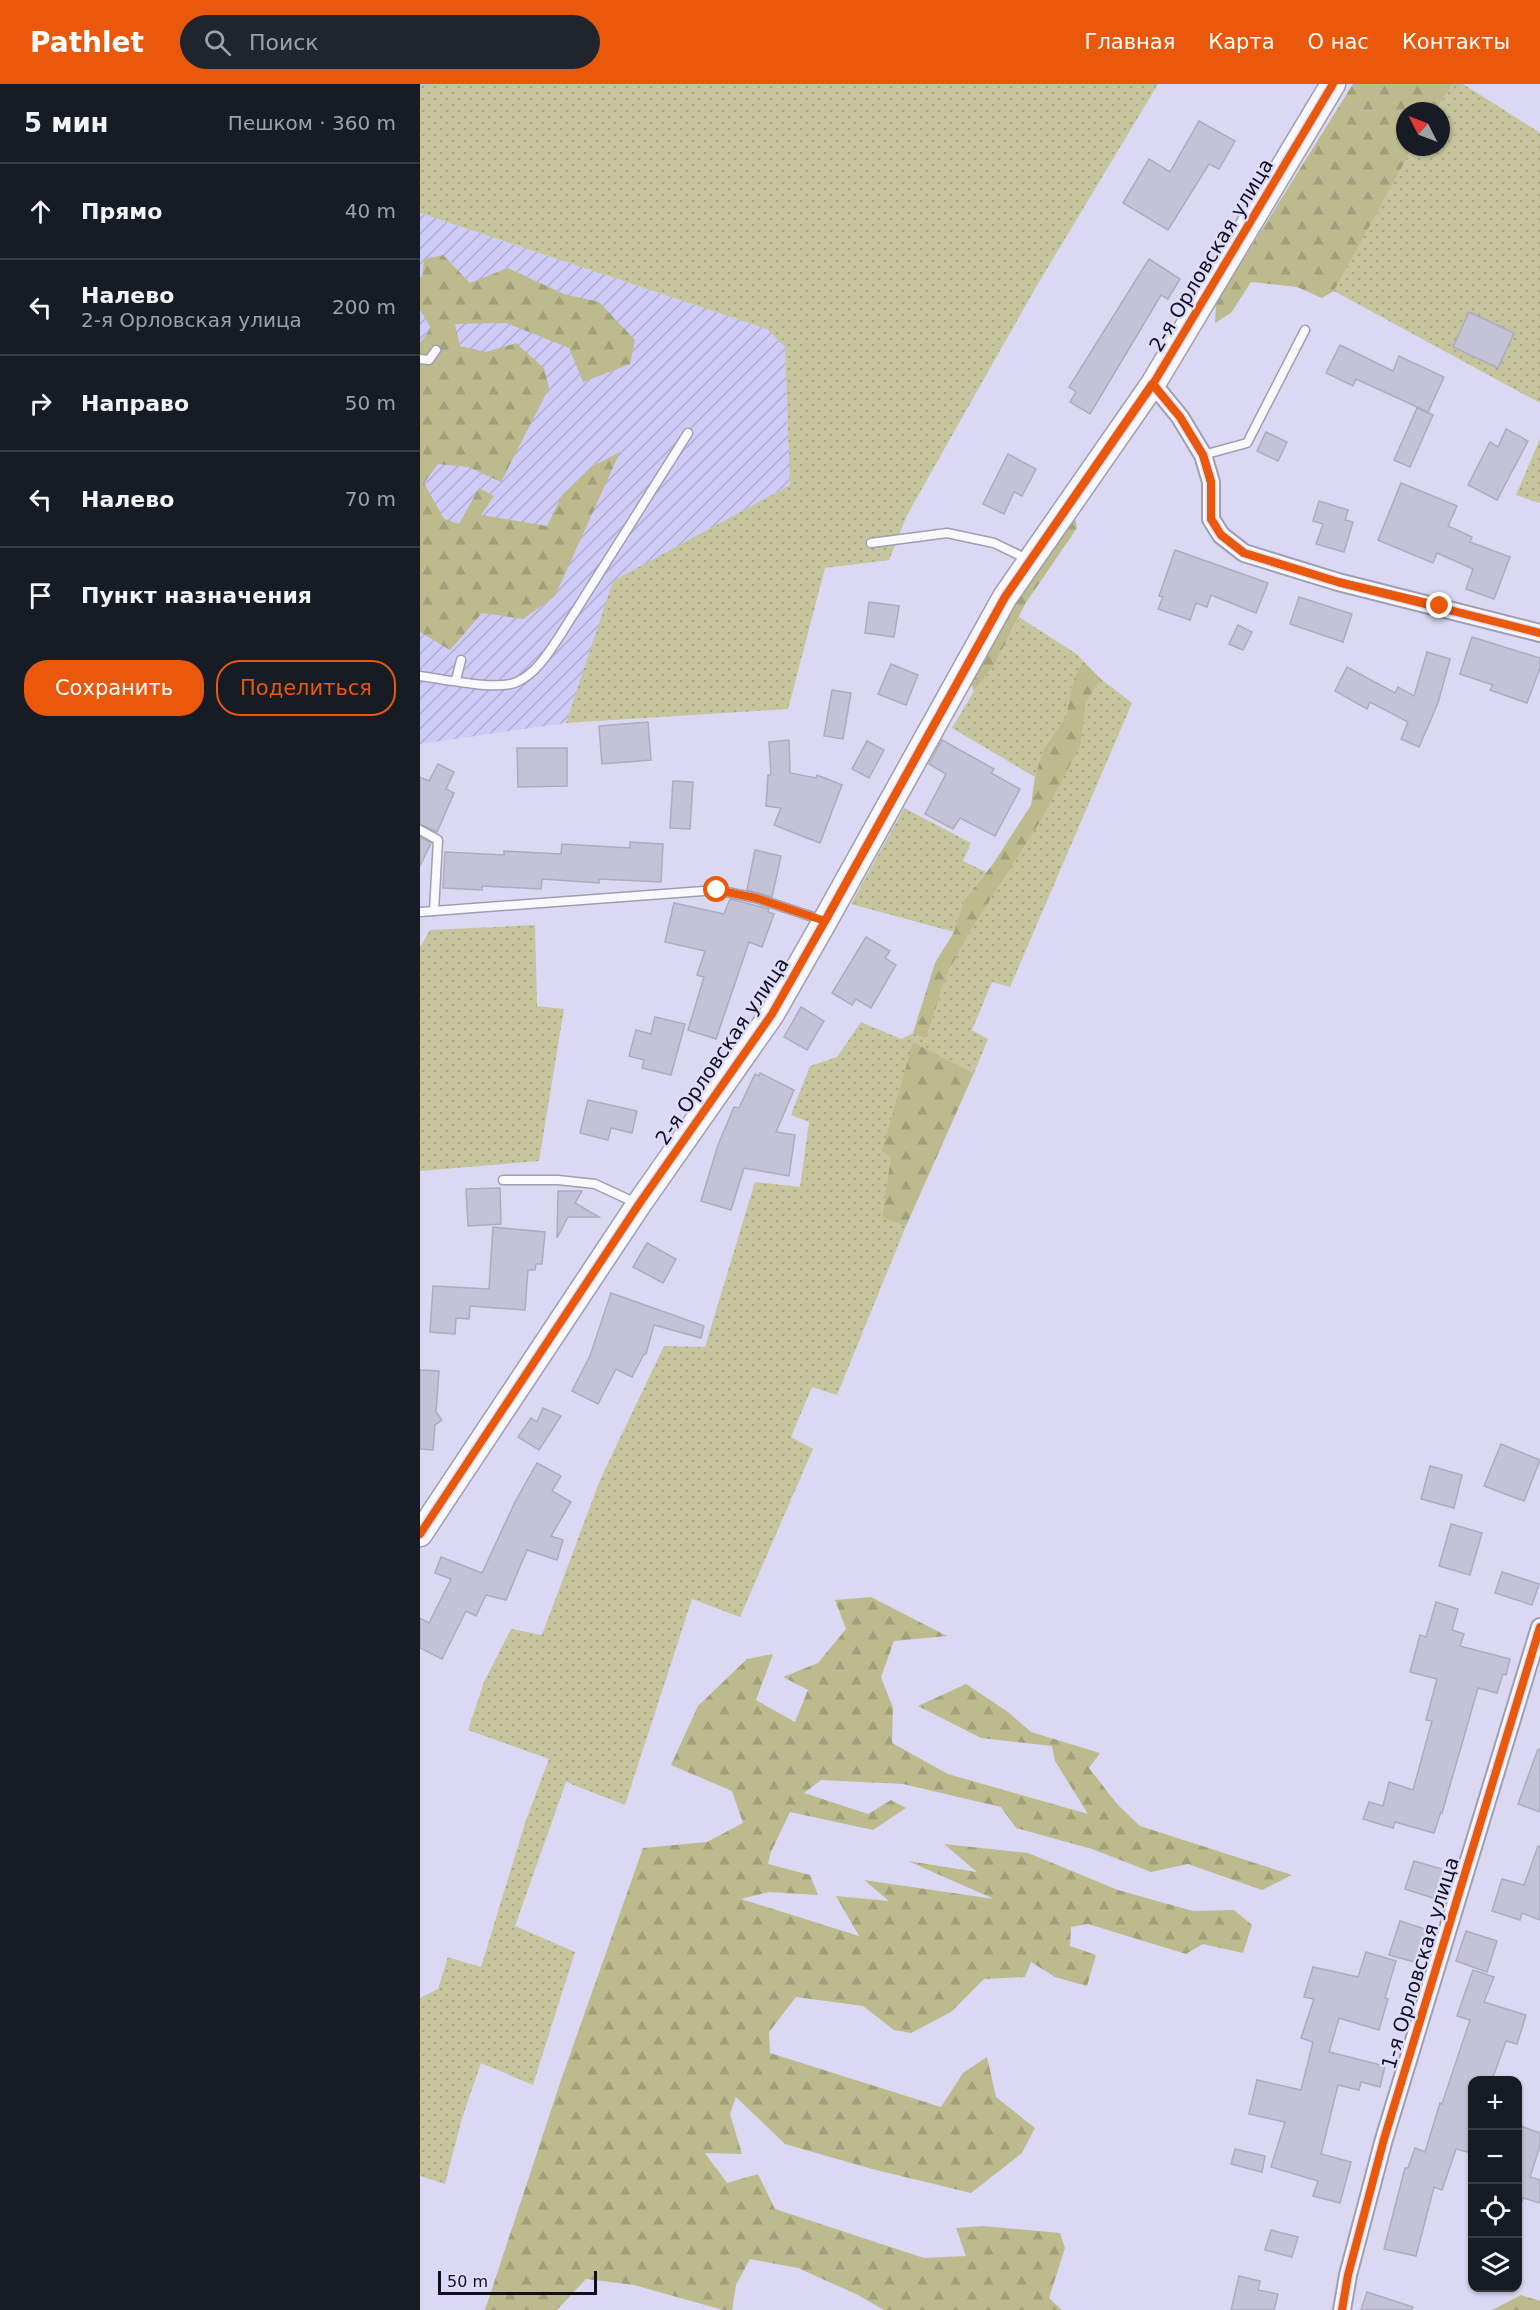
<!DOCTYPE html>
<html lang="ru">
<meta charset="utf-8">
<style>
:root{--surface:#171b24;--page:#20242c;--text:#f1f3f6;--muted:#9ea1a6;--line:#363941;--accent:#ea580c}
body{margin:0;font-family:"DejaVu Sans",sans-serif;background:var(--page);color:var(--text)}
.controls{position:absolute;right:18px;bottom:18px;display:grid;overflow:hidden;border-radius:12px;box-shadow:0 2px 4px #0004}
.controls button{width:54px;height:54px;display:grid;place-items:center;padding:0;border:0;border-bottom:2px solid var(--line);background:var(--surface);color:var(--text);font:30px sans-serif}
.compass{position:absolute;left:976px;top:18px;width:54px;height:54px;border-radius:50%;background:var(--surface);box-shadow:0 2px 4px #0004;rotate:312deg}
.scale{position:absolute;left:18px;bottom:15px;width:159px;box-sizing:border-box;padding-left:6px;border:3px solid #100e1f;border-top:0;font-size:16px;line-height:21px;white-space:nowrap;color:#100e1f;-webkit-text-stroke:4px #dedcfa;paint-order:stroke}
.stop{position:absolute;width:18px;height:18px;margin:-14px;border:4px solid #ea580c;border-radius:50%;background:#fff}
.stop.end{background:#ea580c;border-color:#fff;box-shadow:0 2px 6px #0008}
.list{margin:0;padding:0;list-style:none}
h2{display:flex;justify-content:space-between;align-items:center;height:78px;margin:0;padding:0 24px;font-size:26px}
h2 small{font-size:20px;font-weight:400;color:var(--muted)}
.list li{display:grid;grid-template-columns:39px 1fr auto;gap:18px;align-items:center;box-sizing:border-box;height:96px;padding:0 24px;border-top:2px solid var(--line)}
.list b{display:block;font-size:22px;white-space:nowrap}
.list p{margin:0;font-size:20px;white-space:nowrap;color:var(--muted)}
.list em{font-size:20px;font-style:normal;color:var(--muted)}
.actions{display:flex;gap:12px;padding:18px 24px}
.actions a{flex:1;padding:14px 0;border:2px solid var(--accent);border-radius:24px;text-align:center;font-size:21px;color:var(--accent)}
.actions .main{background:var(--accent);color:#fff}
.icon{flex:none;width:33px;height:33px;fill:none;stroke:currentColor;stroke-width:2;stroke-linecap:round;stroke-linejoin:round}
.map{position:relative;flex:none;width:1120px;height:2226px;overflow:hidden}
header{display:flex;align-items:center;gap:36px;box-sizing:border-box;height:84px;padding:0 30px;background:var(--accent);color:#fff}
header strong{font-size:28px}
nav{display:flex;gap:33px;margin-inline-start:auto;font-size:21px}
.search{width:420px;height:54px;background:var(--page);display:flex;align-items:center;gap:15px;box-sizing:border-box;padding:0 21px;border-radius:33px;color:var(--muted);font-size:22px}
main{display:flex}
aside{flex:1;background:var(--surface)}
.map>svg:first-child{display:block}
</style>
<header>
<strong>Pathlet</strong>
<div class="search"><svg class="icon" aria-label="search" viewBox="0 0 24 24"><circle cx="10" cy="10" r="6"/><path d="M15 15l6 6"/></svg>Поиск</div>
<nav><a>Главная</a><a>Карта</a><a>О нас</a><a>Контакты</a></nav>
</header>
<main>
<aside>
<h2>5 мин<small>Пешком · 360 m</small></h2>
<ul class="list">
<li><svg class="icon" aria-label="ahead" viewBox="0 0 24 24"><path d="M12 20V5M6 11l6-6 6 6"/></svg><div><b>Прямо</b></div><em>40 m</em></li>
<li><svg class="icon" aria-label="left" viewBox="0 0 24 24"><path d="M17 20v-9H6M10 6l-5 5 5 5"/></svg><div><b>Налево</b><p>2-я Орловская улица</p></div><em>200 m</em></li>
<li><svg class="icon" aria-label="right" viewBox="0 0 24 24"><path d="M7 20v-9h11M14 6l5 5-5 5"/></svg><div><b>Направо</b></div><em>50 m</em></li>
<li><svg class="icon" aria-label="left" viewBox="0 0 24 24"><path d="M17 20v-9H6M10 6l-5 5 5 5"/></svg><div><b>Налево</b></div><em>70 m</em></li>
<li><svg class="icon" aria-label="arrive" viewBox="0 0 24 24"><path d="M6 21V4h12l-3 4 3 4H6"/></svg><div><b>Пункт назначения</b></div></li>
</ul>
<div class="actions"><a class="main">Сохранить</a><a>Поделиться</a></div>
</aside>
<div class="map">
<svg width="1120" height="2226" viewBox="0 0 1120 2226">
<defs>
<pattern id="industrial-furrows" width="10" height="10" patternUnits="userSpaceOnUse" patternTransform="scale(1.5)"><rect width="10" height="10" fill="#ceccf7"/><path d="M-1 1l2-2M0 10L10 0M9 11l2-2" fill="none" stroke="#b0aed3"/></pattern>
<pattern id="grass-dots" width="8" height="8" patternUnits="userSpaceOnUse" patternTransform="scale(1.5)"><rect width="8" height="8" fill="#c7c59d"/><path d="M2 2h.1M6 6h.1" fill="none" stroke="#aaa887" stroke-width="1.8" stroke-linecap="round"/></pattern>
<pattern id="forest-firs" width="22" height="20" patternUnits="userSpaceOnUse" patternTransform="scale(1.5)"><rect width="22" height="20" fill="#bdbb8e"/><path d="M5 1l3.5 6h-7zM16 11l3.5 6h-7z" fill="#a1a07a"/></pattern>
</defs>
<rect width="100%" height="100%" fill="#dad8f3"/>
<polygon fill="url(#industrial-furrows)" points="0,129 347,245 365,263 370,401 194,497 146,639 0,660"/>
<g fill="url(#grass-dots)">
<polygon points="0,0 738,0 616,203 487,431 469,476 405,484 368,625 146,639 193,497 370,401 365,263 347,245 0,129"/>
<polygon points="1032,0 1043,0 1120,49 1120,319 914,207 993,63 1021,63 1021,27 1015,27"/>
<polygon points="1120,355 1120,419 1096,411"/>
<polygon points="599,533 658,571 663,577 653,597 646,632 623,666 615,693 532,644 554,607 575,580"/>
<polygon points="681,595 712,619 590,903 572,898 552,946 568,955 554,989 493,958 462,1132 486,1142 417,1311 392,1303 371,1353 393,1365 320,1533 272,1515 205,1721 146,1698 95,1842 155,1868 113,2001 61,1979 42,2034 25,2100 0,2092 0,1914 18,1905 28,1873 61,1883 106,1736 129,1675 48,1646 64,1598 91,1545 122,1551 180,1396 244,1262 285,1263 335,1098 380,1103 389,1038 371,1031 390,982 417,973 441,938 481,955 493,949 506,955 526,892 550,847 661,660 666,618"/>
<polygon points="484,724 551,759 543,777 566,788 544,816 534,848 431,820"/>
<polygon points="115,841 117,922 144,925 119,1077 0,1087 0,863 10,846"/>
</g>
<g fill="url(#forest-firs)">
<polygon points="933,0 1032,0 1015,27 985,27 985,63 993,63 914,207 902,214 877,203 831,198 811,229 795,239 796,219"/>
<polygon points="23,171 50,199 88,184 144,210 179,218 215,256 210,280 163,298 149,264 86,239 35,240 40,262 66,268 96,259 124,284 129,304 81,398 48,383 18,380 4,399 24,435 39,440 59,404 74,412 61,431 127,442 142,411 171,383 200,368 135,512 103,535 62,529 30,566 0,548 0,259 11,244 0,226 0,195 2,194 4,175"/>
<polygon points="655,434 657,444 605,520 575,580 554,607 549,596 593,514"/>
<polygon points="663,577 681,595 666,618 661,660 621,736 550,847 526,892 506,955 493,949 515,879 534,848 544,816 573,780 611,721 615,693 623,666 646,632 653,597"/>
<polygon points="493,958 554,989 486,1142 462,1133 471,1073 462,1067"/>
<polygon points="451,1513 527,1552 474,1557 461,1593 473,1624 472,1659 528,1690 668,1730 635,1677 632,1662 561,1654 498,1622 546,1600 588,1628 611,1648 680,1669 669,1684 697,1720 720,1742 872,1791 842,1806 768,1780 731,1788 672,1765 596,1744 581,1723 483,1700 401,1696 384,1709 448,1730 471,1716 486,1724 453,1746 370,1728 351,1768 348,1780 390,1791 398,1811 349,1808 321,1815 439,1852 416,1812 469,1817 444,1796 574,1815 488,1777 557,1788 524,1760 608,1769 698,1806 773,1827 814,1826 832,1841 823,1869 783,1860 766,1870 668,1840 651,1843 650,1862 676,1871 667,1902 635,1893 611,1878 605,1893 564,1895 531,1928 491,1949 474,1946 443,1922 376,1913 349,1948 350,1969 521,2023 543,1989 567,1973 576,2013 615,2044 602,2069 551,2109 452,2085 365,2060 316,2013 310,2030 322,2070 285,2069 307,2099 338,2090 355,2125 504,2174 546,2172 536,2144 563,2142 640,2149 645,2164 629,2214 642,2226 464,2226 438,2211 378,2184 330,2175 316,2201 312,2226 303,2226 214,2201 166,2195 137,2226 65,2226 140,1999 223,1764 287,1758 323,1739 312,1707 251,1681 278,1622 327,1575 353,1570 336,1616 375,1638 388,1606 363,1593 398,1579 426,1545 415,1516"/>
<polygon points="1101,2211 1120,2217 1120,2226 1072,2226"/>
</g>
<g fill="#c4c2d6" stroke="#acabbf" stroke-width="1.5">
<polygon points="779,37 815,57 799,85 789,80 748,146 703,119 729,75 750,88"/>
<polygon points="729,175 760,195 748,215 741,211 670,330 650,318 656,308 649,303"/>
<polygon points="1049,228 1094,249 1078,284 1033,263"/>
<polygon points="920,261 973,287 979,272 1024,293 1008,328 936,295 933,302 906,289"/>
<polygon points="997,324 1013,331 990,383 974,376"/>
<polygon points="1086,345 1108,357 1077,416 1048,401 1070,358 1078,363"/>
<polygon points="846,348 867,358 858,377 837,367"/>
<polygon points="588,370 616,385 602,412 594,408 584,430 563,420"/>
<polygon points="981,399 1037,422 1028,442 1052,453 1050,458 1090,473 1074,515 1046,505 1053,485 1017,469 1013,479 958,456"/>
<polygon points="899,417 928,426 925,436 933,438 924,468 896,460 903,440 893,437"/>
<polygon points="755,466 848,499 836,529 791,511 787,523 776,519 770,536 738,525 743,513 739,512"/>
<polygon points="879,513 932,530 923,558 870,540"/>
<polygon points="449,518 479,522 474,553 445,549"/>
<polygon points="818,541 832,548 823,566 809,560"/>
<polygon points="1052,553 1120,574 1120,584 1107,619 1070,606 1073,601 1040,590"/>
<polygon points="1007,568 1030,575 1018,619 999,663 981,655 988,638 950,618 947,625 915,607 927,583 975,609 978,603 994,612"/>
<polygon points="471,580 498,591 486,621 458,610"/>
<polygon points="412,606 431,609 423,655 404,652"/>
<polygon points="228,638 231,676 182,680 179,642"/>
<polygon points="369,656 370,689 396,694 397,691 422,701 400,759 354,741 361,724 346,722 348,691 351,691 349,658"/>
<polygon points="522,656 574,685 571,689 600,705 575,752 540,734 533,745 505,730 526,690 509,680"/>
<polygon points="447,657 464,666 449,694 432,685"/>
<polygon points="97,664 147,664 147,702 98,703"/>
<polygon points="18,680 34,688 26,705 34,709 17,748 0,740 0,693 9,697"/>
<polygon points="253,697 273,698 270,745 250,744"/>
<polygon points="0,753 11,759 0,782"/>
<polygon points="210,758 243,760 241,798 179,795 179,799 122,795 121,805 62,802 62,806 23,804 25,768 84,771 84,767 141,770 142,760 210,764"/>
<polygon points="335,766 361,772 352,813 327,806"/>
<polygon points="310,815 349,825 348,828 354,830 342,863 329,858 296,955 268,946 284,893 277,891 285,867 245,858 254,819 304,830"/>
<polygon points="446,853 470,867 465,874 476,881 451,924 436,915 432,921 412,909"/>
<polygon points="381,923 404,937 387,966 364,953"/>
<polygon points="235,933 265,940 251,991 222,984 224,976 209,972 216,946 231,950"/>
<polygon points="340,989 374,1006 356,1048 375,1051 369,1092 324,1084 311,1126 281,1117 298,1061 314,1023 319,1024 335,990 339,992"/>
<polygon points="168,1016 217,1027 212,1049 191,1044 188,1056 160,1049"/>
<polygon points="80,1104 81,1140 48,1142 46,1105"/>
<polygon points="138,1107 162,1107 155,1119 179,1133 148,1133 137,1154"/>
<polygon points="73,1143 125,1148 122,1180 116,1180 115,1186 108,1186 105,1226 50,1222 49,1235 36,1234 35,1250 10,1248 13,1202 69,1205"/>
<polygon points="227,1159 256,1175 243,1199 213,1183"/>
<polygon points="191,1209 284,1242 281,1254 234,1241 226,1270 224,1270 212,1293 196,1285 178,1320 152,1307 170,1272"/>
<polygon points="0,1286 19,1287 16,1328 22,1336 15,1341 13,1366 0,1365"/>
<polygon points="123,1324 141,1332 119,1366 98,1353 111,1334 117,1338"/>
<polygon points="1081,1360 1120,1376 1104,1417 1064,1402"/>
<polygon points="117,1379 141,1392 132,1407 151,1418 131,1452 143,1456 137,1476 107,1466 86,1516 66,1511 56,1532 46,1527 22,1575 0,1564 0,1534 9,1539 31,1495 15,1489 21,1473 62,1489 96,1416"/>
<polygon points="1010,1382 1042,1391 1034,1424 1001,1415"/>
<polygon points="1031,1440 1062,1449 1050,1491 1019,1482"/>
<polygon points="1082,1488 1119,1500 1112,1521 1075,1509"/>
<polygon points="1016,1518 1038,1525 1032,1546 1044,1550 1040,1562 1090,1575 1086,1591 1083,1590 1077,1609 1058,1604 1022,1729 1021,1728 1014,1749 975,1738 973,1744 943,1735 949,1718 963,1722 969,1698 993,1706 1012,1637 1006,1636 1017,1595 990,1588 1000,1551 1006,1553"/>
<polygon points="1118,1665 1120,1666 1120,1728 1098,1720"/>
<polygon points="1118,1762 1120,1763 1120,1836 1102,1829 1100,1836 1072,1827 1082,1795 1104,1801"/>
<polygon points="994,1777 1025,1786 1016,1815 985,1805"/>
<polygon points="980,1837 1008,1846 998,1879 969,1871"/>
<polygon points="1046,1847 1077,1857 1067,1888 1036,1877"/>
<polygon points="946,1868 976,1877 965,1914 968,1915 959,1946 919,1934 909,1968 965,1982 960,2003 941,1998 939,2006 918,2001 901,2070 931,2078 920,2119 893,2112 898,2097 851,2083 865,2038 829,2030 837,1996 881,2006 893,1958 881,1954 894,1915 884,1913 893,1883 938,1893"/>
<polygon points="1053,1886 1074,1893 1064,1918 1106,1931 1097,1960 1086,1957 1072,1996 1053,1996 1053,2054 1048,2068 1036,2065 1022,2106 1014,2103 996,2172 964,2165 985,2084 988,2084 995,2064 1005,2068 1020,2019 1022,2020 1050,1936 1037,1932"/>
<polygon points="1098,2041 1120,2049 1120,2062 1110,2093 1120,2096 1120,2119 1103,2114 1101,2120 1098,2120"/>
<polygon points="815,2065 845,2072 842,2088 811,2080"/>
<polygon points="851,2146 878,2153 872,2173 845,2166"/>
<polygon points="819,2192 840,2197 838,2206 858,2210 854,2226 811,2226"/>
<polygon points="947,2208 993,2223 992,2226 941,2226"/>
</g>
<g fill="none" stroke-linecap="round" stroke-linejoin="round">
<defs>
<g id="lane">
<polyline points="0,275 9,276 16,266"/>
<polyline points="783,371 827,359 885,246"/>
<polyline points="451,459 527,449 574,459 607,475"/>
<path d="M 0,592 C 23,595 77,607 97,598 C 117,589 129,568 141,550 L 268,349"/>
<polyline points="36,596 41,576"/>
<polyline points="0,746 18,756 14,827"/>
<polyline points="0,828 297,806 336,814 402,836"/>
<polyline points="83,1096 138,1096 175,1100 216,1119"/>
</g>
<g id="street">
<polyline points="733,300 760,333 783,371 791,398 791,435 801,451 824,469 918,498 1120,549"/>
<polyline points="922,2226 928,2191 964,2055 1120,1543"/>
</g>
<polyline id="secondary" points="0,1450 219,1120 352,930 405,837 585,513 733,300 913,0"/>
</defs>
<use href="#lane" stroke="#9f9eb2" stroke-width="11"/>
<use href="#street" stroke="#9f9eb2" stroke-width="20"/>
<use href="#secondary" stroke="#9f9eb2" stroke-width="27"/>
<use href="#lane" stroke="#f9f9fd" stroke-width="8"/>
<use href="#street" stroke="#f9f9fd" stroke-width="16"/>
<use href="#secondary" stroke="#f9f9fd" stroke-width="24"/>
<defs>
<g id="cycleway">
<polyline points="733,300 760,333 783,371 791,398 791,435 801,451 824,469 918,498 1120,549"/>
<polyline points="0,1450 219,1120 352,930 405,837 585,513 733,300 913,0"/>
<polyline points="922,2226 928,2191 964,2055 1120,1543"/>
</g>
</defs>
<use href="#cycleway" stroke="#dedcfa" stroke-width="11"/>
<use href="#cycleway" stroke="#e8590c" stroke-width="8"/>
</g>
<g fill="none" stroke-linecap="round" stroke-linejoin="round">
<polyline stroke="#ea580c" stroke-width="8" points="297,806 336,814 405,837 585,513 732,300 760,333 783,371 791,398 791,435 801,451 824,469 918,498 1020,522"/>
</g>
<g text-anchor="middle" stroke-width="5" stroke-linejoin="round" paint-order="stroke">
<g font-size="20" fill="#100e1f" stroke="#dedcfa">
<text transform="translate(791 171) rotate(-59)" y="7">2-я Орловская улица</text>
<text transform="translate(302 967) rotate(-56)" y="7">2-я Орловская улица</text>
<text transform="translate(1000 1879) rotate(-73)" y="7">1-я Орловская улица</text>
</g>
</g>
</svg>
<div class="controls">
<button>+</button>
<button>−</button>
<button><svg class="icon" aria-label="locate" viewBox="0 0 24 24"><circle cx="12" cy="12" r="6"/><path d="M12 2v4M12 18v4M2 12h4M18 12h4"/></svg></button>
<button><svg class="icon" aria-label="layers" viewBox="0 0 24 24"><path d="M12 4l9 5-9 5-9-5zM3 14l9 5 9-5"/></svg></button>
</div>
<svg class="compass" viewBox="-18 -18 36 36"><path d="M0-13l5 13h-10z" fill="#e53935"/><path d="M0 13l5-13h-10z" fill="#9ea1a6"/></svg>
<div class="scale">50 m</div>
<div class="stop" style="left:297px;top:806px"></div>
<div class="stop end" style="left:1020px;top:522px"></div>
</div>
</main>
